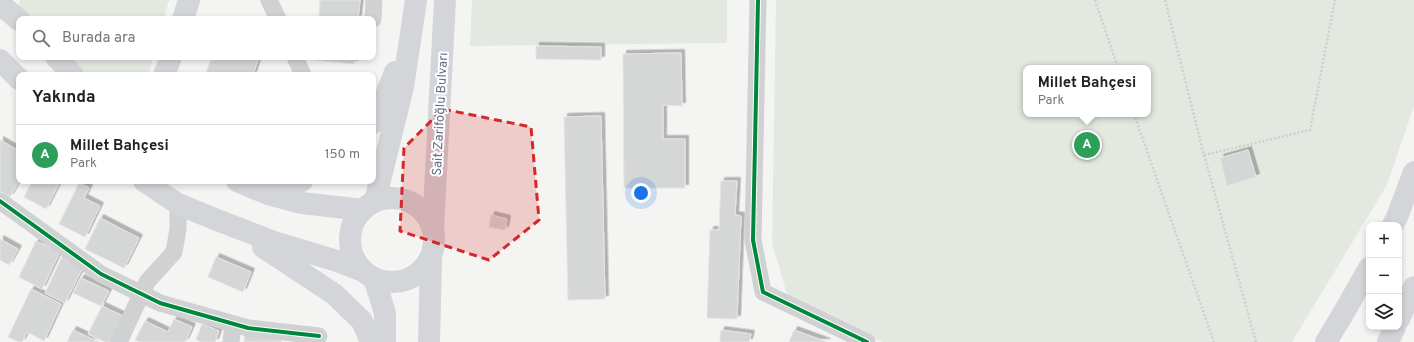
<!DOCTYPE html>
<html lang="tr">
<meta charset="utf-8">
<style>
:root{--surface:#fff;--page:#f2f2f2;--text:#222;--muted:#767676;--line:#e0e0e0;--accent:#565960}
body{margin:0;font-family:Overpass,sans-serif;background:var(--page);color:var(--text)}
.controls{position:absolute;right:12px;bottom:12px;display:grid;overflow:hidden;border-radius:8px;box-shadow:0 2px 6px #0003}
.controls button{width:36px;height:36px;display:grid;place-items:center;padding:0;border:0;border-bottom:1px solid var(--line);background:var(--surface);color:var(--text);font:20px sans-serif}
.you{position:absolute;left:641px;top:193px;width:14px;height:14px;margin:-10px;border:3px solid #fff;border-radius:50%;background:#1a73e8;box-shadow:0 0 0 6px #1a73e833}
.badge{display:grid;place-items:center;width:26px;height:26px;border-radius:50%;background:var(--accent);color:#fff;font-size:13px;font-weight:700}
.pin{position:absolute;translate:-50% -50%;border:2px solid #fff;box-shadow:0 1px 4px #0006}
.popup{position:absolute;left:1023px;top:65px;width:128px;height:52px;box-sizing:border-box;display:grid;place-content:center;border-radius:8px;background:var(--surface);filter:drop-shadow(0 1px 3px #0005);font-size:13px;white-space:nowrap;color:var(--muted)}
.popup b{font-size:15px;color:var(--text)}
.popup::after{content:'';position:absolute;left:50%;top:100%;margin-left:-8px;border:8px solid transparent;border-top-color:var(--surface)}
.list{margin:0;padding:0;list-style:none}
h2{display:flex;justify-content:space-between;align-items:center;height:52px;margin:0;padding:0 16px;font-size:17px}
h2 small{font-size:13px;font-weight:400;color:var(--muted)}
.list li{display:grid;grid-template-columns:26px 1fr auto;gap:12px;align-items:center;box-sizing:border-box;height:60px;padding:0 16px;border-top:1px solid var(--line)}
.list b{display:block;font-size:15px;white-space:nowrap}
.list p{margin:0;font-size:13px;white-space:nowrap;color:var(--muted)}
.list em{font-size:13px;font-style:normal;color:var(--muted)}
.icon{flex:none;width:22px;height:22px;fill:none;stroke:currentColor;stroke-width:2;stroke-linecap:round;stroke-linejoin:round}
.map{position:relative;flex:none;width:1414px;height:342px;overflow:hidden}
.search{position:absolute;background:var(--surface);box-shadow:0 2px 6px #0003;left:16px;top:16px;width:360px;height:44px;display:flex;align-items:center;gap:10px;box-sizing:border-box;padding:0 14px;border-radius:8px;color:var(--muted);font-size:15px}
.panel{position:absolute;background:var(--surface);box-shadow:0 2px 6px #0003;left:16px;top:72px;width:360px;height:112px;border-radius:8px}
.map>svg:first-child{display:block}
</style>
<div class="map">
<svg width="1414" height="342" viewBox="0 0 1414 342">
<defs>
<filter id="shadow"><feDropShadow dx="3.5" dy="-3.5" stdDeviation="0" flood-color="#0004"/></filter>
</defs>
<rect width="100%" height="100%" fill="#f4f5f3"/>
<g fill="#e3e9e1" fill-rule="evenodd">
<polygon points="20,0 169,0 164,19 32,19 19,6"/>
<polygon points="472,0 727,0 727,43 470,46"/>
<path d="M 776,0 L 1414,0 L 1414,106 L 1387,185 L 1292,342 L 883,342 L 791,307 L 772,244 ZM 1026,68 L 1148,68 L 1148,114 L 1026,114 Z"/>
<polygon points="69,57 153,57 148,75 86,75"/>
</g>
<g fill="#d5d6d6" stroke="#e4e4e3" filter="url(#shadow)">
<polygon points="320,0 360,0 358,19 319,19"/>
<polygon points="536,46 601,47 601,60 536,59"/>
<polygon points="681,53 682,106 663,105 663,139 685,139 685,188 624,188 623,54"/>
<polygon points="212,57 259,57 253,75 205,75"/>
<polygon points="315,57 355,57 354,64 315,60"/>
<polygon points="601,116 605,299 568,300 564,117"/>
<polygon points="0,140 19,151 19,181 10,197 0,191"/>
<polygon points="1248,150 1256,177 1227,186 1220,158"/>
<polygon points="32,181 60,181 46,209 24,197"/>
<polygon points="721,181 737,181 735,215 741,216 737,319 707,318 710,230 719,230"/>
<polygon points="79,183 89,188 84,198 100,206 85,237 59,224"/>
<polygon points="491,215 507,219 505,230 489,227"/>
<polygon points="100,218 139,238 124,268 85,249"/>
<polygon points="0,239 18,249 9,265 0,260"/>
<polygon points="36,241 60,252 42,289 19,277"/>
<polygon points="63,255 84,265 65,303 45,293"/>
<polygon points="216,257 251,272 243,292 208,277"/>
<polygon points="81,278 109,291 101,306 73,293"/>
<polygon points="31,289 61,304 44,341 27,332 22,342 19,342 8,337"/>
<polygon points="102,306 125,317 113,342 105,342 88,334"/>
<polygon points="174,319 192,327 185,342 139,342 135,340 145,321 168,332"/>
<polygon points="202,324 219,331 215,342 201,342 196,340"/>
<polygon points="73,330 99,342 67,342"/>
<polygon points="721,330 751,334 749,342 720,342"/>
<polygon points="794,330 827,342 789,342"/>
<polygon points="245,335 281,340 281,342 244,342"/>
</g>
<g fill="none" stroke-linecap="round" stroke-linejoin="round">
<g stroke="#cecfcf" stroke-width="2.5" stroke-dasharray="2 2" stroke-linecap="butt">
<polyline points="1095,0 1118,68"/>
<polyline points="1165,0 1204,155 1256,342"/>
<polyline points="1134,114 1214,342"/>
<polyline points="1204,155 1310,130 1335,0"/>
</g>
<g stroke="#d0d1d2" stroke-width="17">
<polyline points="269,0 278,19"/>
<polyline points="758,0 753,240 763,292 867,342"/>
<polyline points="373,19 374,0"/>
<polyline points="295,57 303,75"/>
<polyline points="0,201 101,274 160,303 248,328 319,336"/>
<polyline points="119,342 147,282 174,252 178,229 178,204"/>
<polyline points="231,342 233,324"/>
</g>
<g stroke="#d3d5d9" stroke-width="22">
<polyline points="0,4 19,20"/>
<polyline points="183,19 189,0"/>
<polyline points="56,57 73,75"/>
<polyline points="0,60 19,79"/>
<polyline points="164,75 171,57"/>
<polyline points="373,123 378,116 395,72"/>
<polyline points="144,181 178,204 217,220 274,242 337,261 363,271"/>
<polyline points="237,181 268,194 302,203 363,210"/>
<polyline points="261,184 281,187 302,181"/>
<circle cx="392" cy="240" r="42"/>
<polyline points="375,201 403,87 416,0"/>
<polyline points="1393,225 1397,217 1414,172"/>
<polyline points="433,229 445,0"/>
<polyline points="263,247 334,294 362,321 371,342"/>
<polyline points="374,278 385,313 385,342"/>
<polyline points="1399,319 1414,287"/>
<polyline points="429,342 431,258"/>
<polyline points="1326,342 1343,314 1369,268"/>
<polyline points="1388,342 1395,327"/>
</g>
<defs>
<g id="cycleway">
<polyline points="758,0 753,240 763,292 867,342"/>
<polyline points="0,201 101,274 160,303 248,328 319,336"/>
</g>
</defs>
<use href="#cycleway" stroke="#fff" stroke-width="6"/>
<use href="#cycleway" stroke="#00873e" stroke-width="4"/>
</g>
<path fill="#d62828" fill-opacity="0.2" stroke="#d62828" stroke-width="3" stroke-dasharray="8 5" stroke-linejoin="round" d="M 443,109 L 531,127 L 539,220 L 489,260 L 400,231 L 404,148 Z"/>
<g text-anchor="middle" stroke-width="4" stroke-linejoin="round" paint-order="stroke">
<g font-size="13" fill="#636d86" stroke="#fff">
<text transform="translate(439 114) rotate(-87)" y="5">Sait Zarifoğlu Bulvarı</text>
</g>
</g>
</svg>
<div class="controls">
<button>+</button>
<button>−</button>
<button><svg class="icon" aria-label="layers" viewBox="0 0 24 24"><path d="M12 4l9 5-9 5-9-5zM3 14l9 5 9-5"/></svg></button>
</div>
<div class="you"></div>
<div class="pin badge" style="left:1087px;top:145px;background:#2e9e5b">A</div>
<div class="popup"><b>Millet Bahçesi</b>Park</div>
<div class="search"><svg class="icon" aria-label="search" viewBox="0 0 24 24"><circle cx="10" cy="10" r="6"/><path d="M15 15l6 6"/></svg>Burada ara</div>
<section class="panel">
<h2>Yakında<small></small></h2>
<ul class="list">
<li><span class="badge" style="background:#2e9e5b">A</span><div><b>Millet Bahçesi</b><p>Park</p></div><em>150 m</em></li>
</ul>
</section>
</div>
